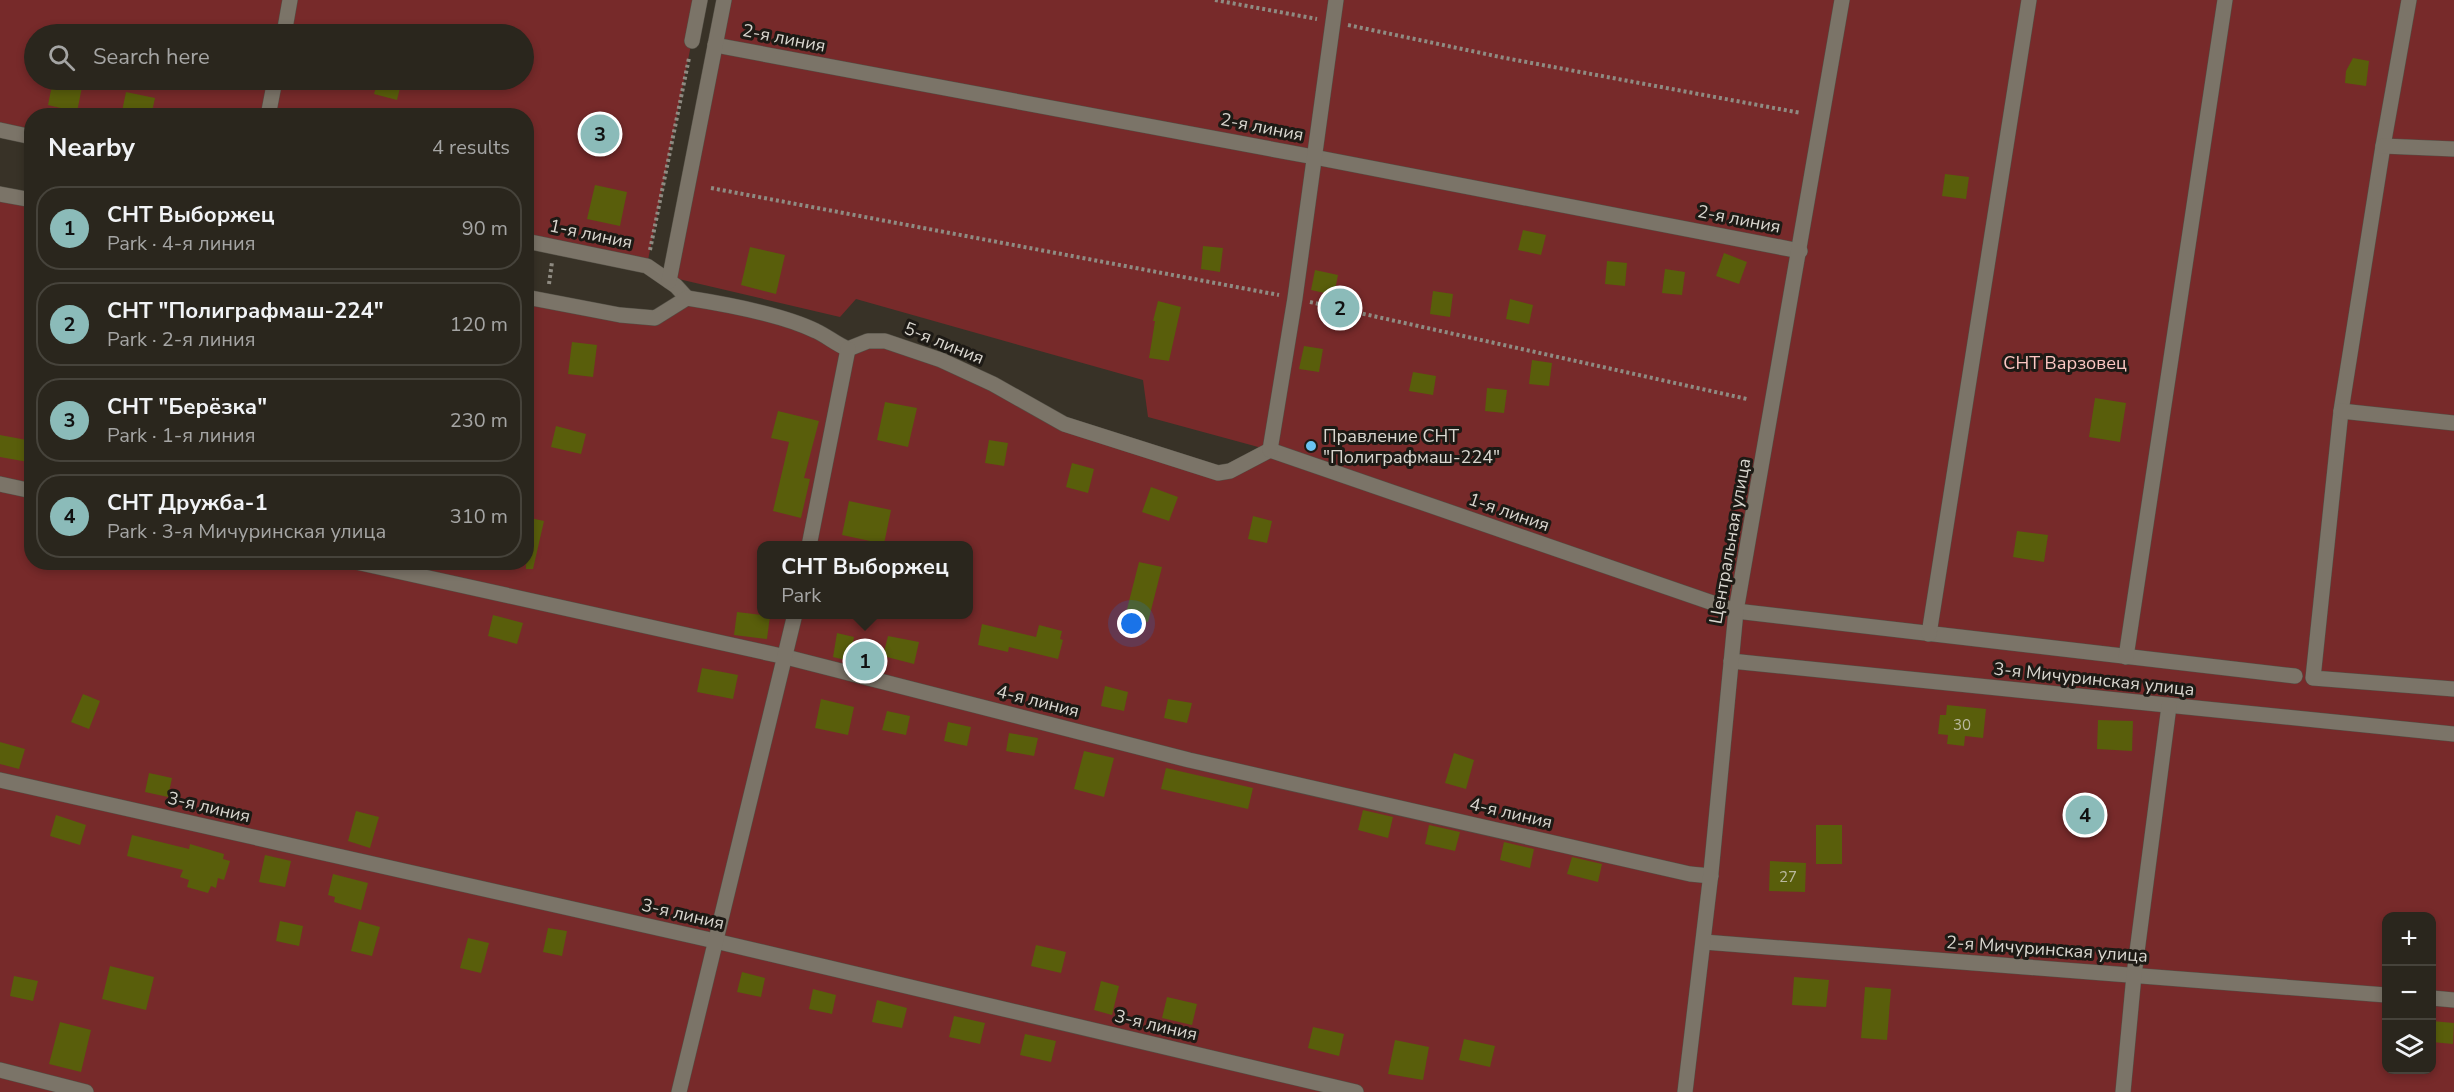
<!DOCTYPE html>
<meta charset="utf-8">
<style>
:root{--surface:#2a261d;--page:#36322a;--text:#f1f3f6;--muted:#a5a5a4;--line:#46433b;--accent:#8bbbb9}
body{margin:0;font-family:"Nunito Sans",sans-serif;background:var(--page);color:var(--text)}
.controls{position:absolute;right:18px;bottom:18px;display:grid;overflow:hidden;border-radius:12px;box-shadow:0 3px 9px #0003}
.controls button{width:54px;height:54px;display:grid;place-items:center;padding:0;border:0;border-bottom:2px solid var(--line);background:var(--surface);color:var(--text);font:30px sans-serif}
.you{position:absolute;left:1132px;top:624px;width:21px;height:21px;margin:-15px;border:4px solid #fff;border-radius:50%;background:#1a73e8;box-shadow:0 0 0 9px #1a73e833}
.badge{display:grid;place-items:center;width:39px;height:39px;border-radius:50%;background:var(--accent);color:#111;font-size:20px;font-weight:700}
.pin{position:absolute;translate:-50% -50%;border:3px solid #fff;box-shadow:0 2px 6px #0006}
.popup{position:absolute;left:757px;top:541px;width:216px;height:78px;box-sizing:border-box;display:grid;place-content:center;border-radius:12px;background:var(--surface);filter:drop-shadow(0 2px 4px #0005);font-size:20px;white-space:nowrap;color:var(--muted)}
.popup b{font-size:22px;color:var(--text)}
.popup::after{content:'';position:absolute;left:50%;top:100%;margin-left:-12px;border:12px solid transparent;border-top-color:var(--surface)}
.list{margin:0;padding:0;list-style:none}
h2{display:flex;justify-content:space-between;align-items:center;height:78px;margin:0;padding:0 24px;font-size:26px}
h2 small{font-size:20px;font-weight:400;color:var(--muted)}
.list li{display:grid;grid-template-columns:39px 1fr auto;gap:18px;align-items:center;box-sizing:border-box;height:84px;margin:0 12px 12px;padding:0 12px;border:2px solid var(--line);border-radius:24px}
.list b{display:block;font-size:22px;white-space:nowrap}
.list p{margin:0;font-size:20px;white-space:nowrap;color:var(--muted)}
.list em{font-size:20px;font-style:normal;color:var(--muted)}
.icon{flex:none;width:33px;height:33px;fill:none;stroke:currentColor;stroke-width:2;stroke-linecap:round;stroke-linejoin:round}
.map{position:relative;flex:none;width:2454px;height:1092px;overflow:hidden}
.search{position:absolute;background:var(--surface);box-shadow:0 3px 9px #0003;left:24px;top:24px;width:510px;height:66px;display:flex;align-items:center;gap:15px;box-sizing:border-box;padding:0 21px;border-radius:33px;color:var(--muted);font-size:22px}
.panel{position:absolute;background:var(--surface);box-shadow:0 3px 9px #0003;left:24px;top:108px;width:510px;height:462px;border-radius:24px}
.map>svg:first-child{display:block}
</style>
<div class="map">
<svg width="2454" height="1092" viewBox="0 0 2454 1092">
<rect width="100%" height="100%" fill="#383227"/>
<g fill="#772a2a" fill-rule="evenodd">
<path d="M 0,0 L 700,0 L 648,260 L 527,241 L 526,116 L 32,116 L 31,137 L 0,130 ZM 34,34 L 524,34 L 524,80 L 34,80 Z"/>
<path d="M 724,0 L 2454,0 L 2454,1092 L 0,1092 L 0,194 L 31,200 L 32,562 L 526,562 L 527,297 L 655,318 L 680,302 L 774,317 L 835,344 L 877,341 L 1062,417 L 1218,473 L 1273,451 L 1148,417 L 1143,380 L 856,299 L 840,317 L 670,277 ZM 762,546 L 968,546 L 968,614 L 762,614 ZM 2386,916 L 2432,916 L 2432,1070 L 2386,1070 Z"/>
</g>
<g fill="#595e0b">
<polygon points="2353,58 2369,61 2366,86 2345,83 2346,71"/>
<polygon points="53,80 83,82 77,112 48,105"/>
<polygon points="378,80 402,80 397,100 374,94"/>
<polygon points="126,92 155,98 151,116 121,116"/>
<polygon points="1945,174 1969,177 1966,199 1942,196"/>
<polygon points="595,185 627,192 620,226 587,219"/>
<polygon points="1523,230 1546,235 1541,255 1518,250"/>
<polygon points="1203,246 1223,248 1220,272 1201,269"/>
<polygon points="750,247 785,255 776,294 741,285"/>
<polygon points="1724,253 1747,262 1739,284 1716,276"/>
<polygon points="1607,261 1627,263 1625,286 1605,284"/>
<polygon points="1665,269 1685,272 1682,295 1662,293"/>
<polygon points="1315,270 1338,275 1334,295 1311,290"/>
<polygon points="1433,291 1453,294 1450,317 1430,314"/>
<polygon points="1510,299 1533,305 1529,324 1506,319"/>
<polygon points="1158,301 1181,307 1169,361 1149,358 1155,321 1153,321"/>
<polygon points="572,342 597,345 593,377 568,374"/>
<polygon points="1304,346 1323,349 1319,372 1299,369"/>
<polygon points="1532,360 1552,363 1549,386 1529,384"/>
<polygon points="1413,372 1436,376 1433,395 1409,391"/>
<polygon points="1487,388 1507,390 1504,413 1485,411"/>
<polygon points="2095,398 2126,403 2120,442 2089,437"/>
<polygon points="885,402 917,408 908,447 877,440"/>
<polygon points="778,411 819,421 804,478 810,479 801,518 773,511 789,442 771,438"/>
<polygon points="556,426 586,434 581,454 551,447"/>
<polygon points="0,435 32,441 28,462 0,457"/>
<polygon points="989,440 1008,443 1004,466 985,463"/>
<polygon points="1072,463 1094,469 1088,493 1066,487"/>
<polygon points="1151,487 1178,497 1169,521 1142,512"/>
<polygon points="849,501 891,510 884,544 842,535"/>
<polygon points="1253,516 1272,521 1267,543 1248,539"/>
<polygon points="526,517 544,521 533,569 526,569"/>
<polygon points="2017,531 2048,535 2044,562 2013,557"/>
<polygon points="1139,562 1162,567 1148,622 1125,617"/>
<polygon points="737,612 770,616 767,639 734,635"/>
<polygon points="493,615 523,623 517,644 488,636"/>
<polygon points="982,624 1036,637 1039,625 1062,631 1060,639 1063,640 1058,659 1009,647 1008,652 978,645"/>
<polygon points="837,633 854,637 849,661 833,657"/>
<polygon points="888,636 919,642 914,664 883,656"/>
<polygon points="702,668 738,675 733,699 697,692"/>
<polygon points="1105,686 1128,692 1124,711 1101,706"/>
<polygon points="83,694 100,701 89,729 71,722"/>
<polygon points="821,699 854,707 848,735 815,728"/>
<polygon points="1168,699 1192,703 1187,723 1164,718"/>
<polygon points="1947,705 1986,709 1983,738 1965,736 1964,746 1947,744 1948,735 1938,734 1940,715 1946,715"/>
<polygon points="887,711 910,716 906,735 882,730"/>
<polygon points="2098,720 2133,721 2132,751 2097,749"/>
<polygon points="948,722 971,727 967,746 944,741"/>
<polygon points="1009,733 1038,738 1034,756 1006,751"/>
<polygon points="0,742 25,749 19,769 0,764"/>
<polygon points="1084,751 1114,758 1104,797 1074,789"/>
<polygon points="1454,753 1474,760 1466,789 1445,783"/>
<polygon points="1166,768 1253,788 1248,809 1161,789"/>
<polygon points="149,773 172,778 168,797 145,792"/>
<polygon points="1363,810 1393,817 1388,838 1358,830"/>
<polygon points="356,811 379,817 370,848 348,841"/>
<polygon points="56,815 86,825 80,845 50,836"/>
<polygon points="1429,825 1460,832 1455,851 1425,844"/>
<rect x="1816" y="825" width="26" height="39"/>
<polygon points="132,835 189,849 190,844 224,854 223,859 230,861 224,880 218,878 216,888 211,886 208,893 187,887 189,880 180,877 183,870 127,856"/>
<polygon points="1504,842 1534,849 1530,868 1500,860"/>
<polygon points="265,855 291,861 285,887 259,882"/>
<polygon points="1572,857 1602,864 1598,882 1567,874"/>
<polygon points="1770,861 1806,863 1805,892 1769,891"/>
<polygon points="333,874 368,883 361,910 334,902 335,897 328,895"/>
<polygon points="280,921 303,926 299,946 276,941"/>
<polygon points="359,921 380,927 372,956 351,951"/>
<polygon points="548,928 567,931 562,956 543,952"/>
<polygon points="468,938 489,943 481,973 460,968"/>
<polygon points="1036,945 1066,952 1061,973 1031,966"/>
<polygon points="110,966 154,977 146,1010 102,999"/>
<polygon points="742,972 765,978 761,997 737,992"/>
<polygon points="14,976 38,981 33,1001 10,996"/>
<polygon points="1794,977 1829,980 1826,1007 1792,1005"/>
<polygon points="1101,981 1119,986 1112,1015 1094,1010"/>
<polygon points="1865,987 1891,989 1887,1040 1861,1038"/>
<polygon points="813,989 836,995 832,1014 809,1009"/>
<polygon points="1167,997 1197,1004 1192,1025 1162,1018"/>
<polygon points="877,1000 907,1008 902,1028 872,1022"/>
<polygon points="954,1016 985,1023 980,1044 949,1037"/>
<polygon points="2432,1021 2454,1023 2453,1044 2432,1042"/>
<polygon points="60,1022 91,1030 81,1072 49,1064"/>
<polygon points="1313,1027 1344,1034 1339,1056 1308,1048"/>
<polygon points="1025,1034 1056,1041 1051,1062 1020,1055"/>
<polygon points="1464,1039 1495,1046 1490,1067 1459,1060"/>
<polygon points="1395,1040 1429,1047 1423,1080 1388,1074"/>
</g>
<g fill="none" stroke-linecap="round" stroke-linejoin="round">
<defs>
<g id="minor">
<polyline points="2409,0 2383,146 2341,411 2313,678 2454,689"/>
<polyline points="284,34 290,0"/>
<polyline points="692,41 700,0"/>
<polyline points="715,45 1314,157 1800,251"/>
<polyline points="268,116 275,80"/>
<polyline points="0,130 32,137"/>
<polyline points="2383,146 2454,149"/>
<polyline points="0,194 32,200"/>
<polyline points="526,241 647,266 676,286 687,298"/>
<polyline points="669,281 724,0"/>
<path d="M 526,297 L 620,315 L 655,318 L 687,298 C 725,304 782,314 816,331 C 827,336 836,344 848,349 L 868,341 L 885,341 L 941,360 L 993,384 L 1064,424 L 1218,473 L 1230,471 L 1270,450"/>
<polyline points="2341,411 2454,423"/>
<polyline points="1270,450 1736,611 2295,676"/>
<polyline points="1270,450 1295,298 1336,0"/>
<polyline points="0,484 32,491"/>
<polyline points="809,546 848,349"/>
<polyline points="356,562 786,657 1189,760 1690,874 1711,876"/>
<polyline points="1929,634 2029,0"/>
<polyline points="2126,657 2225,0"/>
<polyline points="1731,661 2454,734"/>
<polyline points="0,780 715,941 1356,1092"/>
<polyline points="1704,942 2386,995"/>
<polyline points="2432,998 2454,1000"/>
<polyline points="0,1070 86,1092"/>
<polyline points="679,1092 795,614"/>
<polyline points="1685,1092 1711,873 1736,611 1842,0"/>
<polyline points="2123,1092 2134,975 2169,706"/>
</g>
</defs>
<use href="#minor" stroke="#534f45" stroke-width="16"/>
<g stroke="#8f8b82" stroke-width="4" stroke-dasharray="3 3" stroke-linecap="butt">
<polyline points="1215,0 1317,19"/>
<polyline points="1348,25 1505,58 1801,113"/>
<polyline points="711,188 1279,295"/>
<polyline points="650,250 689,58"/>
<polyline points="549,284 552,262"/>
<polyline points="1310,302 1747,399"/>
</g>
<use href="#minor" stroke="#7b7468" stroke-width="15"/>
</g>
<circle fill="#6ac3f1" stroke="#1d1a15" stroke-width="2" cx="1311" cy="446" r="6"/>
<g text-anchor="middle" stroke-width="6" stroke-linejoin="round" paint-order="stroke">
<g font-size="15" fill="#b9b89e">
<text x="1962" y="730">30</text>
<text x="1788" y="882">27</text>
</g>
<g font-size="18" fill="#d9d6cf" stroke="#1d1a15">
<text transform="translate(784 38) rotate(11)" y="6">2-я линия</text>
<text transform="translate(1262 127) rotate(11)" y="6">2-я линия</text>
<text transform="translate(1739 219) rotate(11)" y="6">2-я линия</text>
<text transform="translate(591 234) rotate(12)" y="6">1-я линия</text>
<text transform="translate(944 343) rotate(22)" y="6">5-я линия</text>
<text transform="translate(1509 512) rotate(19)" y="6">1-я линия</text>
<text transform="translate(1730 541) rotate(-80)" y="6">Центральная улица</text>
<text transform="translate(2094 679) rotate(6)" y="6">3-я Мичуринская улица</text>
<text transform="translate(1038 701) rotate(14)" y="6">4-я линия</text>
<text transform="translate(209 807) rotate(13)" y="6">3-я линия</text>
<text transform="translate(1511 813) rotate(13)" y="6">4-я линия</text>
<text transform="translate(683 914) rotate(13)" y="6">3-я линия</text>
<text transform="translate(2047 949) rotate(4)" y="6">2-я Мичуринская улица</text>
<text transform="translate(1156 1025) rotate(13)" y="6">3-я линия</text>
</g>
<g font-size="18" fill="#fcc7c3" stroke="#1d1a15">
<text x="2065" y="369">СНТ Варзовец</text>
</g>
<g font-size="18" fill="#d9d6cf" stroke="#1d1a15" text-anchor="start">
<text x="1323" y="442">Правление СНТ<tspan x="1323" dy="21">"Полиграфмаш-224"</tspan></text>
</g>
</g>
</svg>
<div class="controls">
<button>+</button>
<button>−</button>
<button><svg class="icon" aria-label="layers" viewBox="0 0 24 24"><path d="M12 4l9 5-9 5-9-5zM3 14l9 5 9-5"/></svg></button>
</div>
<div class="you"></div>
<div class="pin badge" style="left:865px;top:661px">1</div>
<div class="popup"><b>СНТ Выборжец</b>Park</div>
<div class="pin badge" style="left:1340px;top:308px">2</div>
<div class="pin badge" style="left:600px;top:134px">3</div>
<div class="pin badge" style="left:2085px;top:815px">4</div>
<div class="search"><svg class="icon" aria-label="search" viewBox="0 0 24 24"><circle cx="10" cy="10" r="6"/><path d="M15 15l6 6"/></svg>Search here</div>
<section class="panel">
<h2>Nearby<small>4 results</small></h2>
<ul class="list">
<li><span class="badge">1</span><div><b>СНТ Выборжец</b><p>Park · 4-я линия</p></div><em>90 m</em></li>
<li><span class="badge">2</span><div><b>СНТ &quot;Полиграфмаш-224&quot;</b><p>Park · 2-я линия</p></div><em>120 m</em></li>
<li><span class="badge">3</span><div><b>СНТ &quot;Берёзка&quot;</b><p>Park · 1-я линия</p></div><em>230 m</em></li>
<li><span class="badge">4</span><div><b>СНТ Дружба-1</b><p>Park · 3-я Мичуринская улица</p></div><em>310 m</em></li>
</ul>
</section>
</div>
